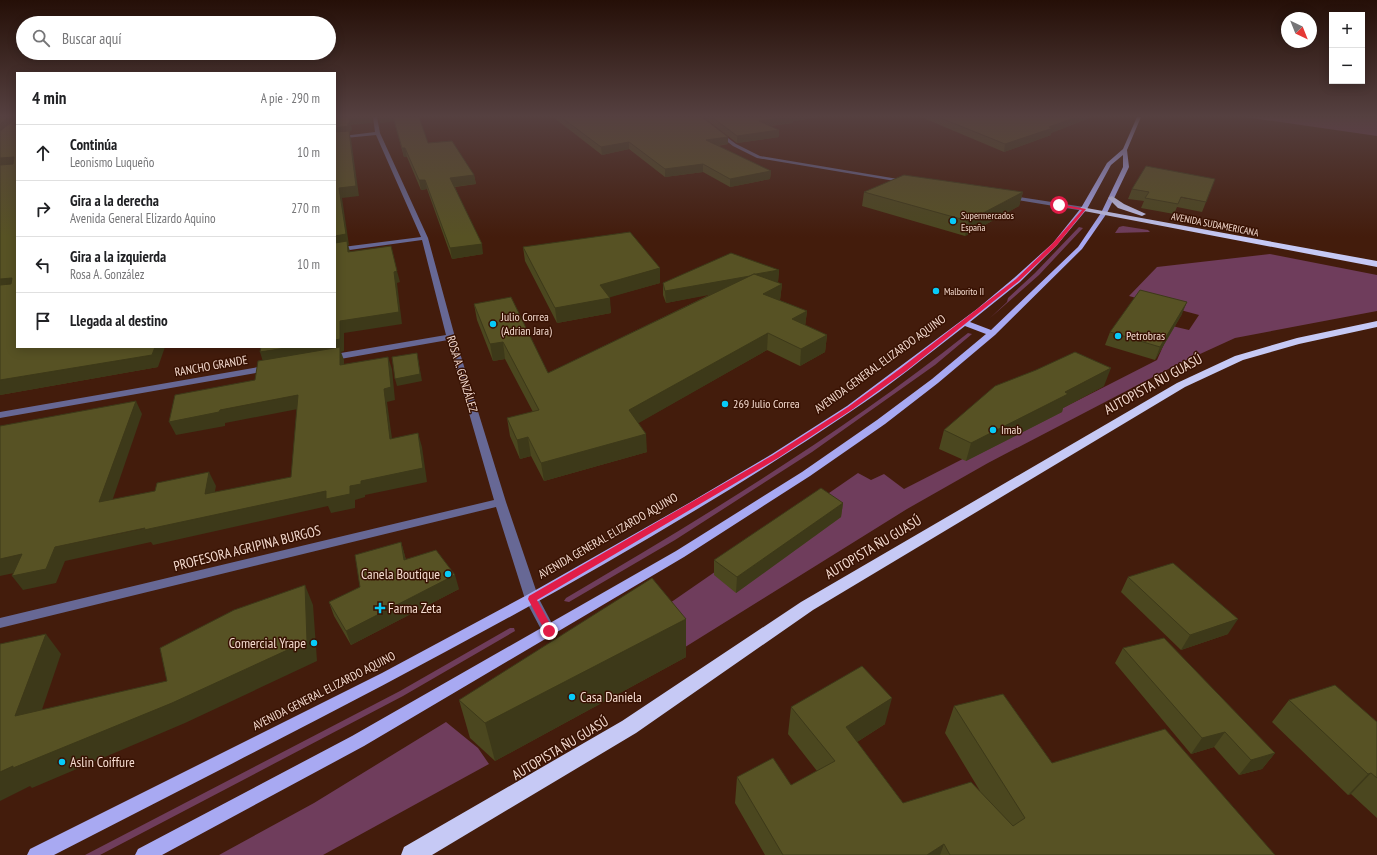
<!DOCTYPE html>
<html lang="es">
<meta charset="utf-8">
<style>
:root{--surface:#fff;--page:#f6f6f6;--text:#202124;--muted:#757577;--line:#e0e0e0}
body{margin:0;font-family:"PT Sans Narrow",sans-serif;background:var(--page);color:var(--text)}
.controls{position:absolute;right:12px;top:12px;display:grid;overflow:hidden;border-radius:0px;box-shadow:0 2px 10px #0003}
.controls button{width:36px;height:36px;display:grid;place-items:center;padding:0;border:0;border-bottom:1px solid var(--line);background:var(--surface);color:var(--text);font:20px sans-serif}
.compass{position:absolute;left:1281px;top:12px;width:36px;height:36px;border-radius:50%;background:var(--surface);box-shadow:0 2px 10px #0003;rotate:137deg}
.stop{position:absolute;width:12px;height:12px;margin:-9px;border:3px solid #e11d48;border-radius:50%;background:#fff}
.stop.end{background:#e11d48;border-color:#fff;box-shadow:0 1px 4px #0008}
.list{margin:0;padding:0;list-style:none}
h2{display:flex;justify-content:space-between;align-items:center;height:52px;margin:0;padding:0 16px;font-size:17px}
h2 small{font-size:13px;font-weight:400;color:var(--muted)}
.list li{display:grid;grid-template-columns:26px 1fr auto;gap:12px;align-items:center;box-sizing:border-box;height:56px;padding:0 16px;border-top:1px solid var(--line)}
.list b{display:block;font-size:15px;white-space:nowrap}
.list p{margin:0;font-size:13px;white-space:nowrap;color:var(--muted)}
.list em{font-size:13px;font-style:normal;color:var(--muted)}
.icon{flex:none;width:22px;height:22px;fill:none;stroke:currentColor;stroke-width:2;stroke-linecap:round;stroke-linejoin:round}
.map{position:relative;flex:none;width:1377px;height:855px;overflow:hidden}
.search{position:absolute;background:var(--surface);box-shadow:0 2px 10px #0003;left:16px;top:16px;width:320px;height:44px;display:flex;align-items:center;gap:10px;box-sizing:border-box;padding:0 14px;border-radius:22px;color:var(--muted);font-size:15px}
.panel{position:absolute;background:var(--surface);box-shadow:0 2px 10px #0003;left:16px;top:72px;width:320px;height:276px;border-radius:0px}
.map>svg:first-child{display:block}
</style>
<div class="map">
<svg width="1377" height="855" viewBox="0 0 1377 855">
<rect width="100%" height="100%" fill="#431c0c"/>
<g fill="#6f3d5c">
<polygon points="1245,117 1377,117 1377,136"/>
<polygon points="1123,226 1148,230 1150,232 1115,233 1119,227"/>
<polygon points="1079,227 1083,228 1039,275 990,318 1007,302 1008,298 1035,273"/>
<polygon points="1270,254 1377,275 1377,311 1235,338 1176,365 988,463 907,509 682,649 654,614 858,473 871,480 884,474 904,489 1157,360 1172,326 1189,330 1199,315 1129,296 1157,267"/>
<path d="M 968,333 L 972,334 L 935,365 L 812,452 L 675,540 L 569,602 L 564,601 L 566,598 C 704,517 842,433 968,333 Z"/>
<polygon points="510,628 514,628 515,631 403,696 100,855 85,855 400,691"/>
<polygon points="446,722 478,748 489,764 323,855 219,855 314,803"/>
</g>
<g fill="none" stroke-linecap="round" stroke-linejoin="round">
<g fill="#676895" fill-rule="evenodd">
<polygon points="373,117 377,117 380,133 428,238 455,337 506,502 539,599 556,631 554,635 549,636 544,635 525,599 496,507 0,628 0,618 494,500 448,340 329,361 325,358 329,355 446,335 422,240 335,252 335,248 421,237 376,135 335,139 335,137 375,132"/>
<polygon points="695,117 700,117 736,144 760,156 910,181 907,183 757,158 733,146"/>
<polygon points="1007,195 1084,207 1087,209 1084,211 1005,198 1005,196"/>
<polygon points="270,365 273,366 274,368 273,370 0,418 0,412"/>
</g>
<path fill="#a8a9f2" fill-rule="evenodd" d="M 1137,117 L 1141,117 L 1127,150 L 1129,167 L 1107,213 L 1082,249 L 995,335 L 938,383 L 885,424 L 810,476 L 684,557 L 364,746 L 162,855 L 135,855 L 138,849 L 352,736 L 676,551 L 802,472 L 877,420 L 932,379 L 986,334 L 965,326 C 927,355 890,386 850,412 C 598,581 324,716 54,855 L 27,855 L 30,849 L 382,673 L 527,595 L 689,503 L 772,454 L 847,406 L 977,309 L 1014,278 L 1053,243 L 1081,208 L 1107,163 L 1123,149 ZM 1123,155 L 1123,167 L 1101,213 L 1078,247 L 991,330 L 970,322 L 1020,282 L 1057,245 L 1087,209 L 1111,165 Z"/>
<g fill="#c6c9f5" fill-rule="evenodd">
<polygon points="1112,196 1124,204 1146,214 1142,216 1118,208 1108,198"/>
<polygon points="1081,207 1377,261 1377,267 1084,211 1080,209"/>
<polygon points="1377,321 1377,327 1299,344 1243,360 1185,387 813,610 636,733 432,855 401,855 404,847 622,721 801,602 1177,383 1235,356 1297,338"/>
</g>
</g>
<g fill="#4b471f">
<polygon points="0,117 17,117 17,347 158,367 0,395"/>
<polygon points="378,117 419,117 428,143 474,175 476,184 455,187 483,254 452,259 427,189 421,190 407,157 404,157 394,121 380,123"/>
<polygon points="553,117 702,117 728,137 728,144 718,146 771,171 770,179 730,187 703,172 665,177 629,149 602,155"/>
<polygon points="703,117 820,117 793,121 793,123 771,126 779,137 737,143"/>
<polygon points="921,117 1092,117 1051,133 1051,135 1004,152"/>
<polygon points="1132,189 1206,202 1202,212 1177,207 1174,214 1141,208 1144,201 1128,199"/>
<polygon points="864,192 1023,192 1019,206 965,236 862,206"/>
<polygon points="523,247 660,283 609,297 611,313 557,323 525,261"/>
<polygon points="779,270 778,282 776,282 782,284 780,300 779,300 807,311 805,326 827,335 825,352 800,366 767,350 638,423 647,452 544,481 531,456 520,459 510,436 507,418 533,412 505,359 493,361 477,320 474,304 548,373 711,294 666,303 663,295 663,283"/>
<polygon points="1182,314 1155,360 1105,345 1110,332"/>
<polygon points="1104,386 1063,408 1062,412 966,461 939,449 944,430"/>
<polygon points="843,503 841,517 736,593 714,575 714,560"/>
<polygon points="401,542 406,560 459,589 351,645 334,616 329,602 360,587"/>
<polygon points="1128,577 1228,634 1181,650 1121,592"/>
<polygon points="686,619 686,657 495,761 470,738 459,700"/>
<polygon points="1123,648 1275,753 1262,769 1239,775 1214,747 1191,754 1115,663"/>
<polygon points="1289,700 1377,722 1377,818 1351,794 1348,795 1272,722"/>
<polygon points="954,706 1052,763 1275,855 765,855 735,803 737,777 791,785 817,771 788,734 791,707 885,724 857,742 903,803 980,791 945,733"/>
</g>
<g fill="#3d3919">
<polygon points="8,117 11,117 14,123 0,135 0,124"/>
<polygon points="354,117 372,117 372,123 351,125 352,130 350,131 350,134 349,134 351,139 359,196 342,198 349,245 348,245 350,251 351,263 335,246 335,236 339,188 335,136 335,128 348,123 349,118"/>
<polygon points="378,117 393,117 394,121 380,123"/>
<polygon points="789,117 820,117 793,121 793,123 759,127 759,121"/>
<polygon points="1076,117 1092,117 1051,133 1051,135 1004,152 1005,144"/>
<polygon points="779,130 779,137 737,143 737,136"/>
<polygon points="728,137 728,144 706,147 706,140"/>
<polygon points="629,142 629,149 602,155 601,147"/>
<polygon points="402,148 405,148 407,157 404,157"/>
<polygon points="14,157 17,164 0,167 0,158"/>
<polygon points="703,164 703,172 665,177 665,169"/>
<polygon points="771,171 770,179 730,187 730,179"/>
<polygon points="474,175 476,184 452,187 450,178"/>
<polygon points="419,180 425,180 427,189 421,190"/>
<polygon points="1023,192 1019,206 965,236 968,221"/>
<polygon points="482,244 483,254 452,259 450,248"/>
<polygon points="660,268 660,283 604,299 610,298 611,313 557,323 555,308 600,285"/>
<polygon points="779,270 778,282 666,303 665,291"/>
<polygon points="397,271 400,282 397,283 402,324 344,333 344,351 341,352 344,360 344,378 264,365 260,352 292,347 335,347 335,340 340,321 394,272"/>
<polygon points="12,278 17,287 0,290 0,279"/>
<polygon points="782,284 780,300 762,310 763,294"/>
<polygon points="1187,302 1182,314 1155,360 1160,347"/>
<polygon points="807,311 805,327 792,319"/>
<polygon points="768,333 767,350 630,428 629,410"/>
<polygon points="827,335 825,352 800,366 801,349"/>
<polygon points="503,342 505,359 493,361 490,344"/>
<polygon points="155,347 165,347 158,367 0,395 0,380"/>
<polygon points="417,353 422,381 397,386 395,379"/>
<polygon points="388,357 392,369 395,400 387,402 394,453 390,439 384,389"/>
<polygon points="1111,368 1104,386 1063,408 1062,412 966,461 971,443 1065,392"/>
<polygon points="298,395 303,408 225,423 225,426 176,435 169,422 220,410"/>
<polygon points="136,401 142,414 107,516 99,502"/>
<polygon points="418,433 422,447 427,482 365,495 365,497 355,500 355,508 331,513 328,506 153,545 151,542 65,561 56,583 23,590 12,576 55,547 350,486 361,481"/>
<polygon points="646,434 647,452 544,481 541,463"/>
<polygon points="528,437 531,456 520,459 517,440"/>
<polygon points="209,472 216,486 212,508 205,494"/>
<polygon points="843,503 841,517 736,593 737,577"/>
<polygon points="401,542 405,556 408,573 404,560"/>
<polygon points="22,554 33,569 0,576 0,559"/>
<polygon points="455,575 459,589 351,645 346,631"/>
<polygon points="305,585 313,605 317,661 185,723 32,788 30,786 0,801 0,772 13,766 172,703"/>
<polygon points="686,619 686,657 495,761 485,723"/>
<polygon points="1238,619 1228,634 1181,650 1190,635"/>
<polygon points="46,634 61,654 33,736 15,716"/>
<polygon points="892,698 885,724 840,753 846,727"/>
<polygon points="1225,732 1214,747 1191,754 1202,738"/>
<polygon points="1275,753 1262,769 1239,775 1251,760"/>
<polygon points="1371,773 1351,794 1348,795 1368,774"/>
<polygon points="944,844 940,855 927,855"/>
</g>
<g fill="#575224" stroke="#3d3919">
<polygon points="0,117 8,117 0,124"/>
<polygon points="14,117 17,117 17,347 155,347 152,355 0,380 0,285 11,284 12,278 0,279 0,165 13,164 14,157 0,158 0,131 14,120"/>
<polygon points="335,117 354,117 349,118 350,123 348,123 348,126 335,128"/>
<polygon points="393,117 419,117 428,143 452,141 474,175 450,178 482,244 450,248 425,180 419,180 405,148 402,148"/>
<polygon points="561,117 702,117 728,137 706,140 771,171 730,179 703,164 665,169 629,142 601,147"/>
<polygon points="712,117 789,117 759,121 779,130 737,136"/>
<polygon points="938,117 1076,117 1049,127 1053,128 1005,144"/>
<polygon points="349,131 356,186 339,188 346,234 335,236 335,132"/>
<polygon points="1146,166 1215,179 1206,202 1181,197 1178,204 1145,198 1149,192 1132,189"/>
<polygon points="904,175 1023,192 968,221 864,192"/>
<polygon points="630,232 660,268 600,285 610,298 555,308 523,247"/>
<polygon points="347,241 348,252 391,246 397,271 394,272 399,312 340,321 340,339 335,340 335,243"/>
<polygon points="731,253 779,270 756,274 754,274 750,276 665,291 663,283"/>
<polygon points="754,274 782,284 763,294 807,311 792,319 827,335 801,349 768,333 629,410 646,434 541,463 528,437 517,440 507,418 539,410 503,342 490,344 474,304 511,297 548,373"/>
<polygon points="1140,290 1187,302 1160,347 1110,332"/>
<polygon points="261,347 292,347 260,352"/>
<polygon points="340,347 340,365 388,357 391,387 384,389 390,439 418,433 423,468 361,481 361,484 350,486 350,494 326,499 326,491 144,530 145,528 55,547 46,569 12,576 22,554 0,559 0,426 136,401 99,502 155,491 157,483 209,472 205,494 291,477 298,395 220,410 219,412 169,422 175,395 255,380 258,361"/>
<polygon points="1075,352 1111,368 1065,392 1068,394 971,443 944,430 995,386 1036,370"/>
<polygon points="417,353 420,374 395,379 392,357"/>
<polygon points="821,488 843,503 737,577 714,560"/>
<polygon points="401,542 404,560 436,550 455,575 346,631 329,602 360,587 355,555"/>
<polygon points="1173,563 1238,619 1190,635 1128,577"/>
<polygon points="652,578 686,619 485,723 459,700"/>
<polygon points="305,585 307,641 172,703 13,768 13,766 0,772 0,644 46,634 15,716 167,681 160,648 234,610"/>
<polygon points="1164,638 1275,753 1251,760 1225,732 1202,738 1123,648"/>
<polygon points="862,666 892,698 846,727 903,803 971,782 1013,826 1025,818 954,706 1003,694 1052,763 1165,729 1275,855 950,855 944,844 927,855 783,855 737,777 773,758 791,785 835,761 791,707"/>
<polygon points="1335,685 1377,722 1377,778 1371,773 1368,774 1289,700"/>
</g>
<linearGradient id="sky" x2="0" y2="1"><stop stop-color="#250f07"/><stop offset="0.49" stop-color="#554040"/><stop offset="1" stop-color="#554040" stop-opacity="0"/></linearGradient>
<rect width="1377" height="237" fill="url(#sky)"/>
<polygon fill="#e11d48" points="1059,204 1086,209 1057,245 1019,281 906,371 853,409 778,458 537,600 554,631 549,634 546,633 528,599 529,596 773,455 848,407 901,368 1016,279 1053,243 1082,210 1058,206"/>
<g fill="#07cbf9" stroke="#381203" stroke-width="1.5">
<circle cx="953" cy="221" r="4"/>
<circle cx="936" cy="291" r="4"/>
<circle cx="493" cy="324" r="4"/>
<circle cx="1118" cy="336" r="4"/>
<circle cx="725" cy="404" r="4"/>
<circle cx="993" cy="430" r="4"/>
<circle cx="448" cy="574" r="4"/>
<path d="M378 602h4v4h4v4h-4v4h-4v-4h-4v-4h4z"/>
<circle cx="314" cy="643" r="4"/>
<circle cx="572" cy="697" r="4"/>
<circle cx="62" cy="762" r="4"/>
</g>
<g text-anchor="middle" stroke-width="3" stroke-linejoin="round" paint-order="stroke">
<g font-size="10" fill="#f5dbd0" stroke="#381203" text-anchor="start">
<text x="961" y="219">Supermercados<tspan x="961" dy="12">España</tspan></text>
<text x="944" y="295">Malborito II</text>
</g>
<g font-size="10" fill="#f5dbd0" stroke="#381203">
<text transform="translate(1215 224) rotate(11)" y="4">AVENIDA SUDAMERICANA</text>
</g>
<g font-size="12" fill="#f5dbd0" stroke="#381203" text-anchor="start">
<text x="501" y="321">Julio Correa<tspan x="501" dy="14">(Adrian Jara)</tspan></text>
<text x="1126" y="340">Petrobras</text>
<text x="733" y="408">269 Julio Correa</text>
<text x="1001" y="434">Imab</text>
</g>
<g font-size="12" fill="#f5dbd0" stroke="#381203">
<text transform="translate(880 364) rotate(-36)" y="4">AVENIDA GENERAL ELIZARDO AQUINO</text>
<text transform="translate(211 366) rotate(-10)" y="4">RANCHO GRANDE</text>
<text transform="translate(462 374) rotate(73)" y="4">ROSA A. GONZÁLEZ</text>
<text transform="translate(608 536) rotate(-30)" y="4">AVENIDA GENERAL ELIZARDO AQUINO</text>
<text transform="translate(324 691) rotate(-27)" y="4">AVENIDA GENERAL ELIZARDO AQUINO</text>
</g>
<g font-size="14" fill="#f5dbd0" stroke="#381203">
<text transform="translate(1153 384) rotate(-29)" y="5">AUTOPISTA ÑU GUASÚ</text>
<text transform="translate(873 547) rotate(-31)" y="5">AUTOPISTA ÑU GUASÚ</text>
<text transform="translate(247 548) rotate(-14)" y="5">PROFESORA AGRIPINA BURGOS</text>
<text transform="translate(560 748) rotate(-31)" y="5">AUTOPISTA ÑU GUASÚ</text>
</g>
<g font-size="14" fill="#f5dbd0" stroke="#381203" text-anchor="start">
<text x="440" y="579" text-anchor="end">Canela Boutique</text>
<text x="388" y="613">Farma Zeta</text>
<text x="306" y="648" text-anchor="end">Comercial Yrape</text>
<text x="580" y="702">Casa Daniela</text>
<text x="70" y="767">Aslin Coiffure</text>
</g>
</g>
</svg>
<div class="controls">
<button>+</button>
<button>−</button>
</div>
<svg class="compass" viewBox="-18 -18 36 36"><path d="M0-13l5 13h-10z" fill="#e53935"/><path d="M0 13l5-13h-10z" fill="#757577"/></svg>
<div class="stop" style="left:1059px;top:205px"></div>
<div class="stop end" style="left:549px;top:631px"></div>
<div class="search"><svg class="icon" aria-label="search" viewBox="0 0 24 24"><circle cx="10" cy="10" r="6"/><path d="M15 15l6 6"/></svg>Buscar aquí</div>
<section class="panel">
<h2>4 min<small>A pie · 290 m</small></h2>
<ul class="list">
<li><svg class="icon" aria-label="ahead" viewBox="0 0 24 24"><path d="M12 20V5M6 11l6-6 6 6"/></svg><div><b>Continúa</b><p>Leonismo Luqueño</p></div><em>10 m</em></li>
<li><svg class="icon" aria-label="right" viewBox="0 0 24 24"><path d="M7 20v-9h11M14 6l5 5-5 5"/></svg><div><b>Gira a la derecha</b><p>Avenida General Elizardo Aquino</p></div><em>270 m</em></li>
<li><svg class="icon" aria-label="left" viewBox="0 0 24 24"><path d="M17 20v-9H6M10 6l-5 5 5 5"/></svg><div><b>Gira a la izquierda</b><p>Rosa A. González</p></div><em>10 m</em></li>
<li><svg class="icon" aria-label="arrive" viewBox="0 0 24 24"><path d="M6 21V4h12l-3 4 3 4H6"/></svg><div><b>Llegada al destino</b></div></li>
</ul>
</section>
</div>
